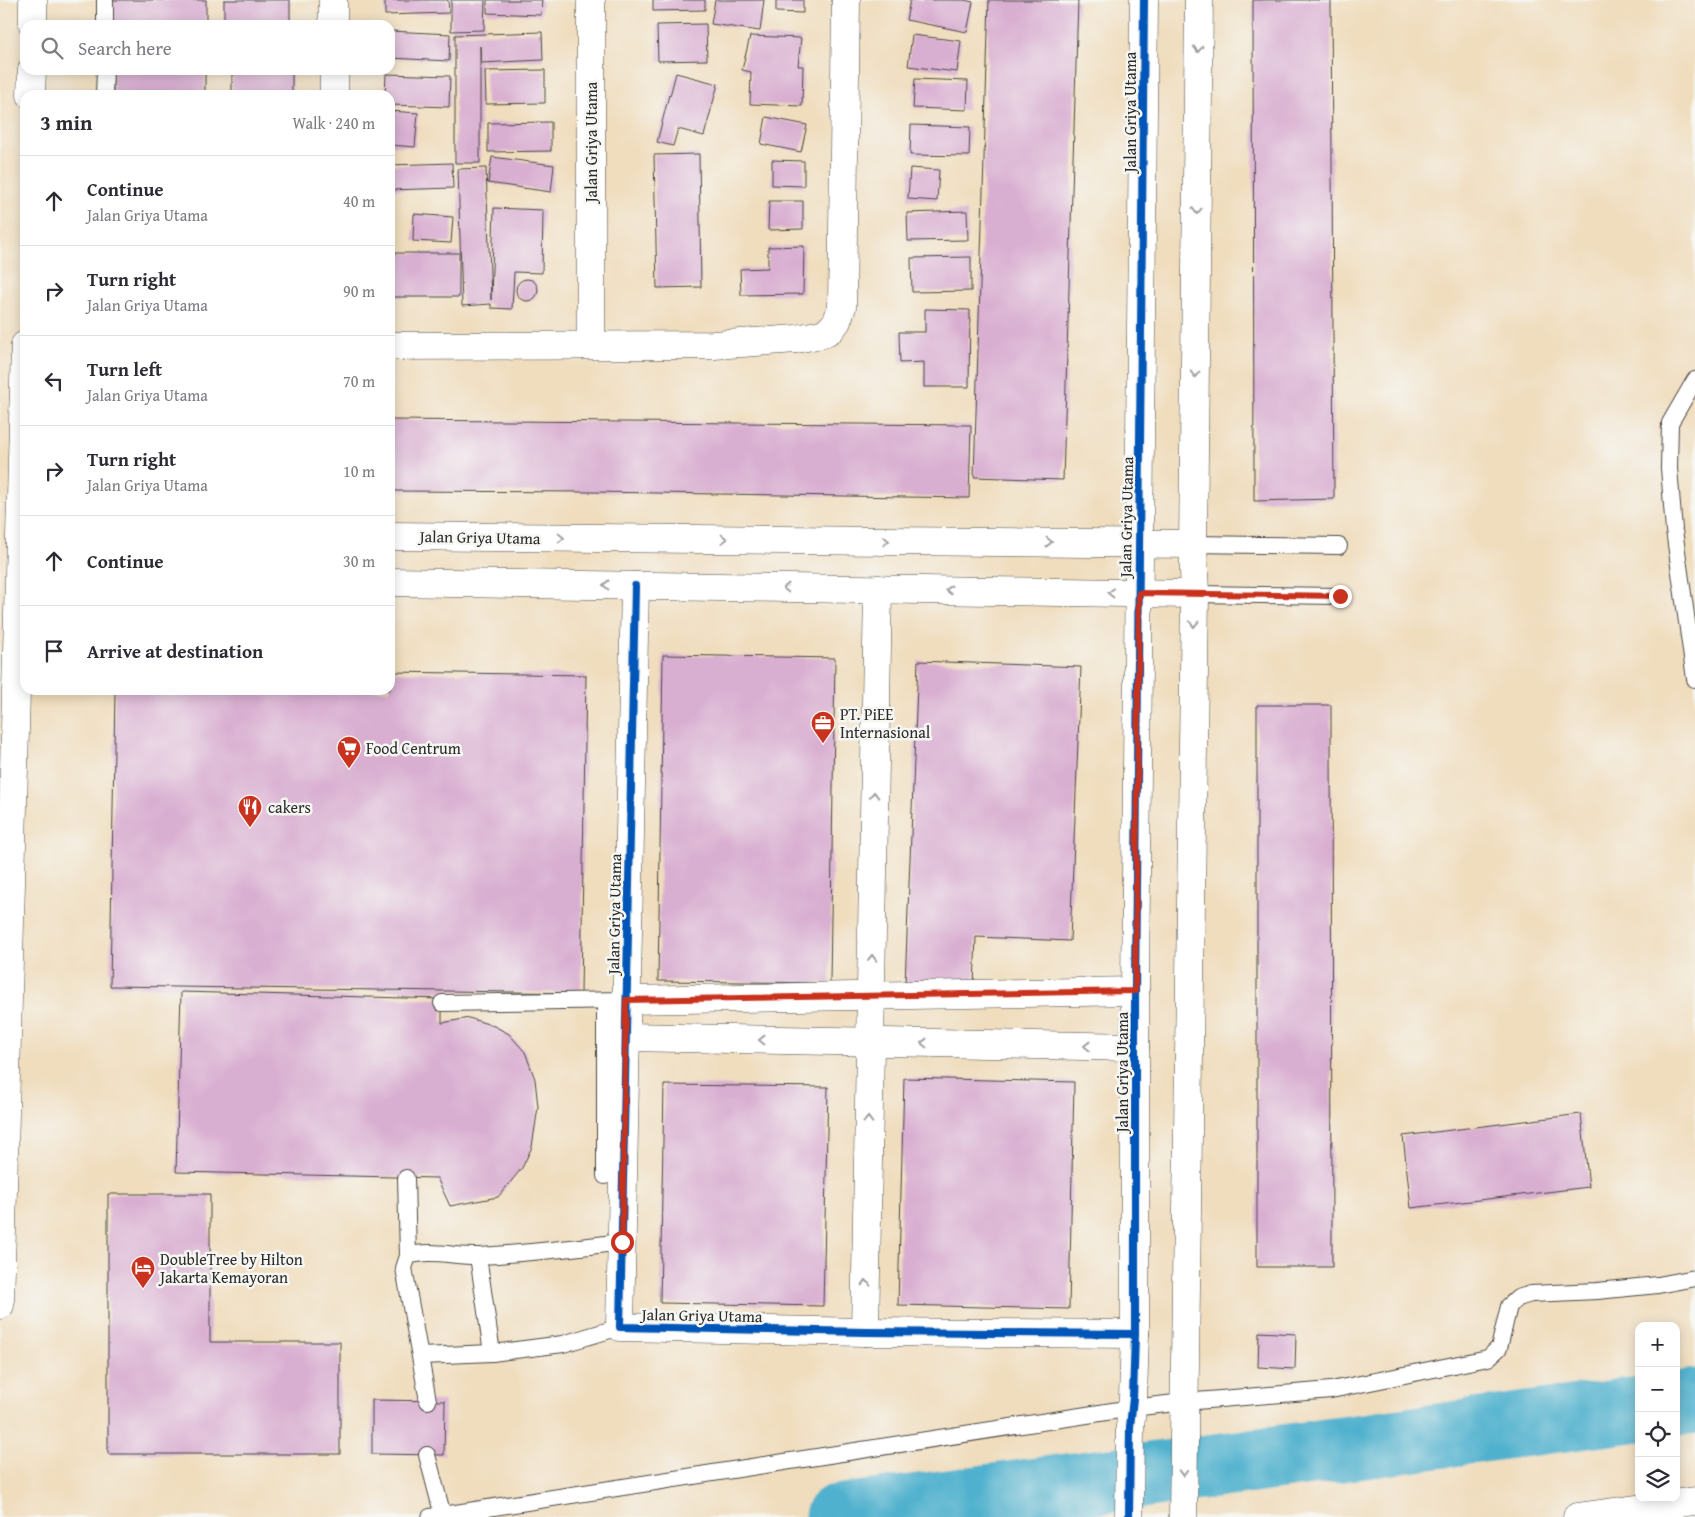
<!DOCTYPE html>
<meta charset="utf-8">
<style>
:root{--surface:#fff;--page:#f7f7f7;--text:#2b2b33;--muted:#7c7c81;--line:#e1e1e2}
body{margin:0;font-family:"Gentium Book Plus",serif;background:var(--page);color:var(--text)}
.controls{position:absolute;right:15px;bottom:15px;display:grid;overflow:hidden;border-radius:10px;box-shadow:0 2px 12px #0003}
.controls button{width:45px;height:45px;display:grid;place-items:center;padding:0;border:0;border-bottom:1px solid var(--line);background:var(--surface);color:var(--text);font:25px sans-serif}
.stop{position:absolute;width:15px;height:15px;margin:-11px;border:4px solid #c8321e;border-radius:50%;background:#fff}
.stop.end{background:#c8321e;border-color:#fff;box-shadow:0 1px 5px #0008}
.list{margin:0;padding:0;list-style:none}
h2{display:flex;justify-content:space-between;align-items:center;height:65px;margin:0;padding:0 20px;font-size:21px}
h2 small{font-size:16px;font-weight:400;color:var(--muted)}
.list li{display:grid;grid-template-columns:32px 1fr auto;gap:15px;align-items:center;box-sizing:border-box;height:90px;padding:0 20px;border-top:1px solid var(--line)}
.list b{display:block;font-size:19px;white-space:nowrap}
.list p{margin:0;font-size:16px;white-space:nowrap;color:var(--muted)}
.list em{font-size:16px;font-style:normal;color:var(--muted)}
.icon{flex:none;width:28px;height:28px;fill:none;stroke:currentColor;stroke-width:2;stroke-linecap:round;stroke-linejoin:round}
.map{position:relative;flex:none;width:1695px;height:1517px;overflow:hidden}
.search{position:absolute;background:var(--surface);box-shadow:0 2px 12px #0003;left:20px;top:20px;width:375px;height:55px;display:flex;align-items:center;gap:12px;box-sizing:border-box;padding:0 18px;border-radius:15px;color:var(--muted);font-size:19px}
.panel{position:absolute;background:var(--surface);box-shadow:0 2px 12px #0003;left:20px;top:90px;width:375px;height:605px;border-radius:15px}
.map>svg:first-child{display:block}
</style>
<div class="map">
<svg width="1695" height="1517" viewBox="0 0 1695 1517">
<rect width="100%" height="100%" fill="#f6f6f2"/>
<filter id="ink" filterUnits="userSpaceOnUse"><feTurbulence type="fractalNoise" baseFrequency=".02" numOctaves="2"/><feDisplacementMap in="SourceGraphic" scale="10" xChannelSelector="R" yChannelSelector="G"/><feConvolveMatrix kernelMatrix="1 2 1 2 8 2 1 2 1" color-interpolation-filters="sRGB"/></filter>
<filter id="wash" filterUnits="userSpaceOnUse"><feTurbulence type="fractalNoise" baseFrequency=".0096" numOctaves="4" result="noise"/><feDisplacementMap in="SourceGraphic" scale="20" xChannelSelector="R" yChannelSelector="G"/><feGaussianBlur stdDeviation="1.12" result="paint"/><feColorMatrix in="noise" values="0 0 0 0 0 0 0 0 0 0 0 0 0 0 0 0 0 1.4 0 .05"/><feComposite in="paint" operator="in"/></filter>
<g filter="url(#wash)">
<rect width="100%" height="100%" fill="#f0ddbe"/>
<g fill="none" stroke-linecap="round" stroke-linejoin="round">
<g stroke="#4fb1ce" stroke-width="65">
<polyline points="1676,1404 1695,1401"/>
<polyline points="837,1517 1639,1409"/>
</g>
</g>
<g id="blocks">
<g fill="#d9afd1">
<rect x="113" y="0" width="93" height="25"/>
<rect x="224" y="0" width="66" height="25"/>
<polygon points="385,0 448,0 449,13 385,15"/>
<polygon points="451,0 485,0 484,30 451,31"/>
<polygon points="487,0 542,0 541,15 487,13"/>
<polygon points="653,0 705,0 705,10 653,11"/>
<polygon points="715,0 764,0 760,31 711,24"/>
<polygon points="776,0 803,0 803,13 776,12"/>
<polygon points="910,0 964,0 973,2 967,32 906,20"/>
<polygon points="989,0 1078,0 1063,480 974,477"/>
<polygon points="1253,0 1331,0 1334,499 1254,501"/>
<polygon points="706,24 707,60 658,61 657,25"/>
<polygon points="390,31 450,34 449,61 390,58"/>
<polygon points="542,32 543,60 481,63 480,46 480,163 455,163 455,35"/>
<polygon points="912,35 961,41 957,72 908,66"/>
<polygon points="750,36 801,38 798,66 803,66 802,106 750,104 751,72 742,70"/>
<rect x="113" y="70" width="92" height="25"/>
<rect x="232" y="70" width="60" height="25"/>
<polygon points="545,70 545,103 486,104 485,71"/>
<polygon points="676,73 718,84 704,136 678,129 673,146 657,142 669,95 670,96"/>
<polygon points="386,74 450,76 449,107 390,105 390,95 385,95"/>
<polygon points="915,79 968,81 967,110 913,108"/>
<polygon points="390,111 418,113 415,147 390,145"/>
<polygon points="766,117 807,125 801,152 761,144"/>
<polygon points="551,122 551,151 488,152 488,123"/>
<polygon points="911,125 970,127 969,156 910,155"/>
<polygon points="699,154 701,287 657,288 654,155"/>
<polygon points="492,157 554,165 551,192 488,183"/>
<polygon points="772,160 804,161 804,186 772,185"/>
<polygon points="452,163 453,188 390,190 390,165"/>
<polygon points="486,168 491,300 494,208 543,210 542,273 514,272 512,309 491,308 491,304 462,306 458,169"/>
<polygon points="910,168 939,170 937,201 908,199"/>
<polygon points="769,201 803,201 803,229 768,230"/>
<polygon points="967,211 968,240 908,241 907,213"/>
<polygon points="414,214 453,217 451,243 413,241"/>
<polygon points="804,246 803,294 741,295 740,269 768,268 768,247"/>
<rect x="390" y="253" width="69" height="44"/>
<polygon points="971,257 971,291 912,292 911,258"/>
<circle cx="527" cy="290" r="11"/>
<polygon points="925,309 970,310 969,387 924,387 924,362 900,363 899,332 925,332"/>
<polygon points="390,420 971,425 969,498 594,492 390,491"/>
<polygon points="663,655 835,658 830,983 658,981"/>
<polygon points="918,661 1081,667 1070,941 976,937 974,986 905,984"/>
<polygon points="390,672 586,675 581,993 110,986 115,690 390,690"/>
<polygon points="1257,705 1331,705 1332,1267 1257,1267"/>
<polygon points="181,992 442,999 442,1023 469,1018 494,1026 509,1034 525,1052 535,1079 538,1107 532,1147 522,1168 498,1197 450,1206 437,1178 176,1172"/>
<polygon points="904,1078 1074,1082 1069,1309 898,1305"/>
<polygon points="664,1085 828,1087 823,1306 660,1303"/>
<polygon points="1581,1114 1589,1187 1411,1208 1403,1136"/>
<polygon points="108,1194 210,1194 210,1342 340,1342 340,1454 108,1454"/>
<polygon points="1259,1332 1296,1334 1295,1369 1258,1367"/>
<polygon points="372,1400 445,1401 444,1455 372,1454"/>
</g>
</g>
</g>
<g filter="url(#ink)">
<use href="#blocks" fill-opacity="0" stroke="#494641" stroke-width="1"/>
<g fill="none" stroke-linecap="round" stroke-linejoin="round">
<defs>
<g id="lane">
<polyline points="105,25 105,0"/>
<polyline points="104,95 105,70"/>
<polyline points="1695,380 1670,423 1669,468 1674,530 1695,679"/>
<polyline points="1193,544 1339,546"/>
<polyline points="1195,594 1340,596"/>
<polyline points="605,1001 605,1176"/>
<polyline points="442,1003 626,1000"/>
<polyline points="406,1178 408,1256"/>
<polyline points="478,1256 492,1353"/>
<polyline points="421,1356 492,1353 563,1344 620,1327"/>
<path d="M 428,1401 L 404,1268 L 408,1256 C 431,1249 456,1257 480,1256 C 528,1253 575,1248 622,1242"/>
<polyline points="427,1455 443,1516"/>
<polyline points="430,1517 1132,1408 1184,1402 1331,1390 1488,1358 1499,1348 1509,1306 1518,1298 1531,1294 1597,1291 1658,1285 1695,1278"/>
</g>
<g id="street">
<polyline points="333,0 333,25"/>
<polyline points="591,0 591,345"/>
<polyline points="334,70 334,95"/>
<polyline points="390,346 714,345 796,339 822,334 831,329 837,321 842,307 846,0"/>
<polyline points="390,536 1193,544"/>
<polyline points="390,582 1195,594"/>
<polyline points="635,586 620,1327 865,1332 1135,1334"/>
<polyline points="626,1000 1135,991"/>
<polyline points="626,1037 1135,1047"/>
<polyline points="865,1332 878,589"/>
<polyline points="1129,1517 1130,1427 1133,1398 1135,1334 1135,991 1144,0"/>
<polyline points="1183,1517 1195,594 1193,544 1199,0"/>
</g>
<g id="secondary">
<polyline points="33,25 33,0"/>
<polyline points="31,95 32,70"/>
<polyline points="0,1305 25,345"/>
<polyline points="1577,1517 1695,1501"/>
</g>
</defs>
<use href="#lane" stroke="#494641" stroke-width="18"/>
<use href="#street" stroke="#494641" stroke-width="29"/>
<use href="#secondary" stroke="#494641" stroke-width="29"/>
<use href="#lane" stroke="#fff" stroke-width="16"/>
<use href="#street" stroke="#fff" stroke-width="28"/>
<use href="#secondary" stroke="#fff" stroke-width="28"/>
<defs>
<g id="cycleway">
<polyline points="635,586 620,1327 865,1332 1135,1334"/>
<polyline points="1129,1517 1130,1427 1133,1398 1135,1334 1135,991 1144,0"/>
</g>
</defs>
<use href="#cycleway" stroke="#f6f6f2" stroke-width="11"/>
<use href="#cycleway" stroke="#0057b8" stroke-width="8"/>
</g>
<defs><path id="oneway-chevron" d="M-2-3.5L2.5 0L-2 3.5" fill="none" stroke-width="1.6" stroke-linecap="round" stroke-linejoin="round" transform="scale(1.25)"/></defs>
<g stroke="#a0a0a0">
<use href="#oneway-chevron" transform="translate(1198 49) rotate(91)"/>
<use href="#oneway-chevron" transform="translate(1197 211) rotate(91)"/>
<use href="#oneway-chevron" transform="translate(1195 374) rotate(91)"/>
<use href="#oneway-chevron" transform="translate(561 538) rotate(1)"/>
<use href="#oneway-chevron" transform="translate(724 539) rotate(1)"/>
<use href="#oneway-chevron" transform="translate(886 541) rotate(1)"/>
<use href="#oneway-chevron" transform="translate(1049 542) rotate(1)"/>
<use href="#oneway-chevron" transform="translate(606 585) rotate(-179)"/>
<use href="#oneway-chevron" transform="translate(786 588) rotate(-179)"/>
<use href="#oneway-chevron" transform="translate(949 590) rotate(-179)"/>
<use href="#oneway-chevron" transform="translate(1111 593) rotate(-179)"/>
<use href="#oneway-chevron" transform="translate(1194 624) rotate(91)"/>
<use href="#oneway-chevron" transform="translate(874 795) rotate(-89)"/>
<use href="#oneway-chevron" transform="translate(872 958) rotate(-89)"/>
<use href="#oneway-chevron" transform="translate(762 1040) rotate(-179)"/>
<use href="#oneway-chevron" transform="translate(924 1043) rotate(-179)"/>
<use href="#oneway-chevron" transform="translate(1087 1046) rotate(-179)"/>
<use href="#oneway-chevron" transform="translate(868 1120) rotate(-89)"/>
<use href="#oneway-chevron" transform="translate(866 1283) rotate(-89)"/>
<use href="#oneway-chevron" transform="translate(1183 1473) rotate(91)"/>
</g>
</g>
<g fill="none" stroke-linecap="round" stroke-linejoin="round" filter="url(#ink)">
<polyline stroke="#c8321e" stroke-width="6" points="622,1242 626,1000 1135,991 1139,593 1340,596"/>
</g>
<defs>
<symbol id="office-pin" viewBox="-11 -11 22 30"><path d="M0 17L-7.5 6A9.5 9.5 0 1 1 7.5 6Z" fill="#c8321e" stroke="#f6f6f2"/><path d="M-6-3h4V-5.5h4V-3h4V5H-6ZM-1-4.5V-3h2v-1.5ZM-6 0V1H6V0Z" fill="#fff"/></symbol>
<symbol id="supermarket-pin" viewBox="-11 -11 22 30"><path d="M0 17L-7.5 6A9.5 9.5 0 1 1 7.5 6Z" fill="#c8321e" stroke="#f6f6f2"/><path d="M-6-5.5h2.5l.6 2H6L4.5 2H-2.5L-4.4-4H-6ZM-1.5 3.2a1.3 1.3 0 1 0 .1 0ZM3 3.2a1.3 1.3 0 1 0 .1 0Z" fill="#fff"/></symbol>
<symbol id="restaurant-pin" viewBox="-11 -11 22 30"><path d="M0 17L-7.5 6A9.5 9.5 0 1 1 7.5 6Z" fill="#c8321e" stroke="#f6f6f2"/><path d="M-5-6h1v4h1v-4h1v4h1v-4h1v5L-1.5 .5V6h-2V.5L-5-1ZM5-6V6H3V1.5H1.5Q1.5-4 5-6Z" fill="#fff"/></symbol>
<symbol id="hotel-pin" viewBox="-11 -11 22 30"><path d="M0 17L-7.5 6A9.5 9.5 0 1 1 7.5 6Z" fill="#c8321e" stroke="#f6f6f2"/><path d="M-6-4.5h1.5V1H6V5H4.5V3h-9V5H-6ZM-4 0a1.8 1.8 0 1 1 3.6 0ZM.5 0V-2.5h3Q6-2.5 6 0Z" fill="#fff"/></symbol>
</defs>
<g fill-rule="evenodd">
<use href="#office-pin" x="809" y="709" width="28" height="38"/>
<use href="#supermarket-pin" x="335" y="734" width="28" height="38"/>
<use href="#restaurant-pin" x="236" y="793" width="28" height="38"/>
<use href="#hotel-pin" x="129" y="1254" width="28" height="38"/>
</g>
<g text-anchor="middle" stroke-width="5" stroke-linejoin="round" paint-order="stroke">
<g font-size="16" fill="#2b2b2b" stroke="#f6f6f2">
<text transform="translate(1130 112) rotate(-90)" y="6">Jalan Griya Utama</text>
<text transform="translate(591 142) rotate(-90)" y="6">Jalan Griya Utama</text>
<text transform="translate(1126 517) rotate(-89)" y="6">Jalan Griya Utama</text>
<text transform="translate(480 537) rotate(1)" y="6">Jalan Griya Utama</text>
<text transform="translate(614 914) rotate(-89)" y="6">Jalan Griya Utama</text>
<text transform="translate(1122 1072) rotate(-90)" y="6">Jalan Griya Utama</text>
<text transform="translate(702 1315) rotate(1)" y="6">Jalan Griya Utama</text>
</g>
<g font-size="16" fill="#2b2b2b" stroke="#f6f6f2" text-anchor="start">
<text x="840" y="720">PT. PiEE<tspan x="840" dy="18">Internasional</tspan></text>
<text x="366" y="754">Food Centrum</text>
<text x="268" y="813">cakers</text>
<text x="160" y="1265">DoubleTree by Hilton<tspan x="160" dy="18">Jakarta Kemayoran</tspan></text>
</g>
</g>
</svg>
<div class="controls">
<button>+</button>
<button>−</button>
<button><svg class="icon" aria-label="locate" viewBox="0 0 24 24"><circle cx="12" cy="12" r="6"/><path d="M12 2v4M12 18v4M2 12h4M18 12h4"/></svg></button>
<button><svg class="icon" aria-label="layers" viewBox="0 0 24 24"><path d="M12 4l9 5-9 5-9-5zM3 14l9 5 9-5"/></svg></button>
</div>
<div class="stop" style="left:622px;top:1242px"></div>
<div class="stop end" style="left:1340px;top:596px"></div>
<div class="search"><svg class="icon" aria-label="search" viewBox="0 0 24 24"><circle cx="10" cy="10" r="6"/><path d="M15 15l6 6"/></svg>Search here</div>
<section class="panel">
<h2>3 min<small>Walk · 240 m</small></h2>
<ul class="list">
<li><svg class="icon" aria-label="ahead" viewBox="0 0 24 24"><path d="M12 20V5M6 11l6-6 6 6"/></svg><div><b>Continue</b><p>Jalan Griya Utama</p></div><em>40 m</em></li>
<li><svg class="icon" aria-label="right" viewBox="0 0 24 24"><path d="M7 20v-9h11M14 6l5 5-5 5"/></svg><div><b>Turn right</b><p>Jalan Griya Utama</p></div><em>90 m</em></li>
<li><svg class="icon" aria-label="left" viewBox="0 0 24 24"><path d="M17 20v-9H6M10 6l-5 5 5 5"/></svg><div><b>Turn left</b><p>Jalan Griya Utama</p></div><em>70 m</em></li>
<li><svg class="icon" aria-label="right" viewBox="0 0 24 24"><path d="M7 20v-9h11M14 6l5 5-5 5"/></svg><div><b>Turn right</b><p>Jalan Griya Utama</p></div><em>10 m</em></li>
<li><svg class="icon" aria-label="ahead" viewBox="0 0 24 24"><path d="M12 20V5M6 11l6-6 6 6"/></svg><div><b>Continue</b></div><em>30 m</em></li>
<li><svg class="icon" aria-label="arrive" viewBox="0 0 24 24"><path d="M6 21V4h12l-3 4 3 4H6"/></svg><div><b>Arrive at destination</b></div></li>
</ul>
</section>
</div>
